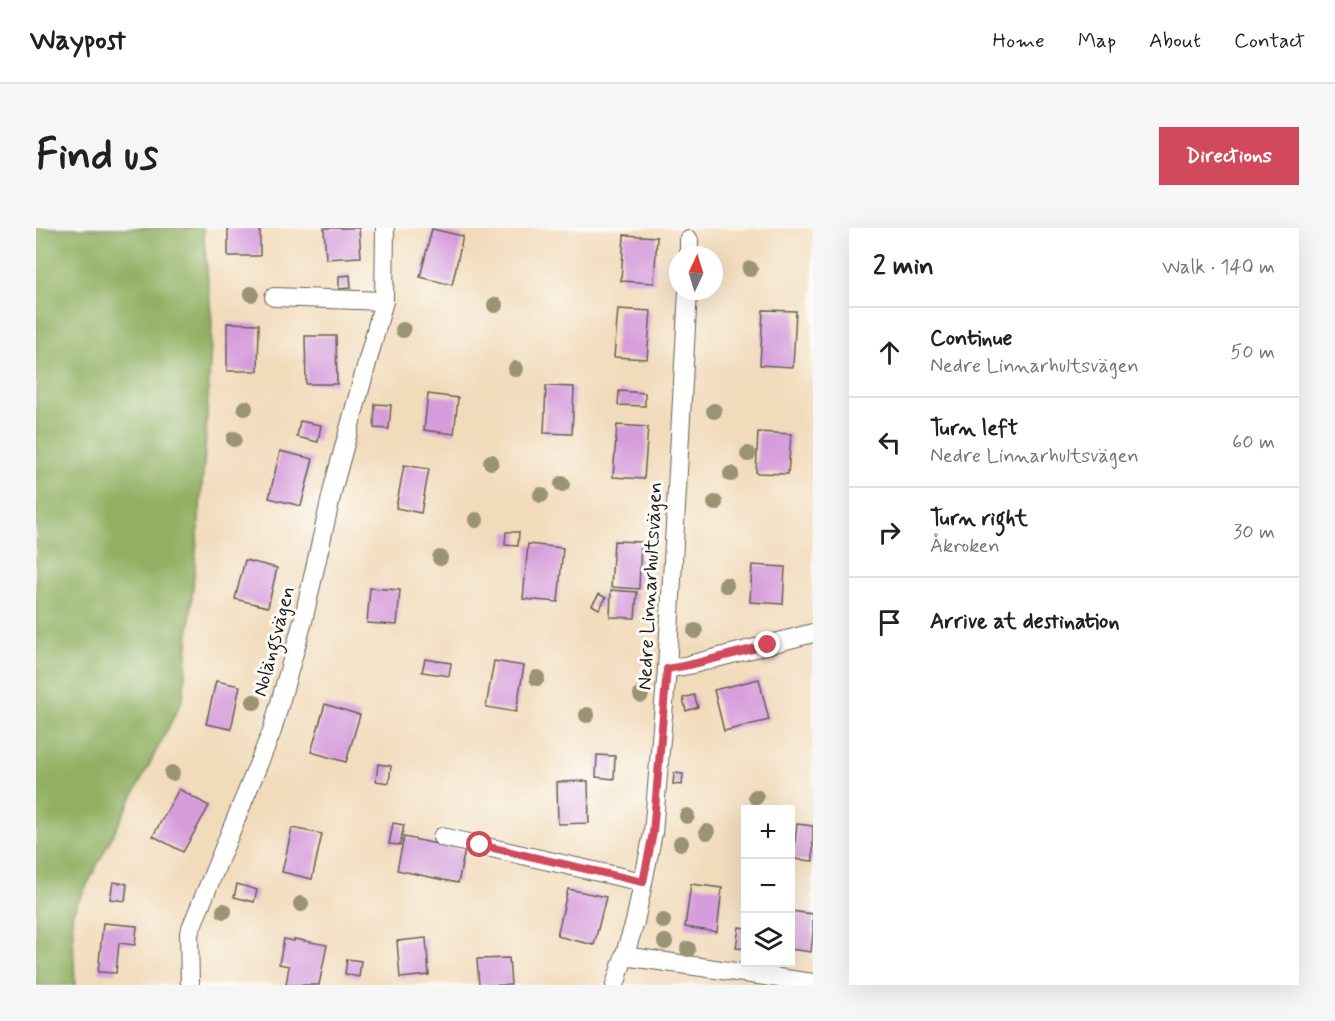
<!DOCTYPE html>
<meta charset="utf-8">
<style>
:root{--surface:#fff;--page:#f6f6f6;--text:#202124;--muted:#757577;--line:#e0e0e0;--accent:#d1495b}
body{margin:0;font-family:Mynerve,sans-serif;background:var(--page);color:var(--text)}
.controls{position:absolute;right:18px;bottom:18px;display:grid;overflow:hidden;border-radius:0px;box-shadow:0 6px 24px #0002}
.controls button{width:54px;height:54px;display:grid;place-items:center;padding:0;border:0;border-bottom:2px solid var(--line);background:var(--surface);color:var(--text);font:30px sans-serif}
.compass{position:absolute;left:633px;top:18px;width:54px;height:54px;border-radius:50%;background:var(--surface);box-shadow:0 6px 24px #0002;rotate:4deg}
.stop{position:absolute;width:18px;height:18px;margin:-14px;border:4px solid #d1495b;border-radius:50%;background:#fff}
.stop.end{background:#d1495b;border-color:#fff;box-shadow:0 2px 6px #0008}
.list{margin:0;padding:0;list-style:none}
h2{display:flex;justify-content:space-between;align-items:center;height:78px;margin:0;padding:0 24px;font-size:26px}
h2 small{font-size:20px;font-weight:400;color:var(--muted)}
.list li{display:grid;grid-template-columns:39px 1fr auto;gap:18px;align-items:center;box-sizing:border-box;height:90px;padding:0 24px;border-top:2px solid var(--line)}
.list b{display:block;font-size:22px;white-space:nowrap}
.list p{margin:0;font-size:20px;white-space:nowrap;color:var(--muted)}
.list em{font-size:20px;font-style:normal;color:var(--muted)}
.icon{flex:none;width:33px;height:33px;fill:none;stroke:currentColor;stroke-width:2;stroke-linecap:round;stroke-linejoin:round}
.map{position:relative;flex:none;width:777px;height:757px;overflow:hidden;border-radius:0px}
header{display:flex;align-items:center;gap:36px;box-sizing:border-box;height:84px;padding:0 30px;background:var(--surface);border-bottom:2px solid var(--line)}
header strong{font-size:28px}
nav{display:flex;gap:33px;margin-inline-start:auto;font-size:21px}
.intro{display:flex;align-items:center;justify-content:space-between;box-sizing:border-box;height:144px;padding:0 36px}
h1{margin:0;font-size:42px}
.button{padding:15px 27px;border-radius:0px;background:var(--accent);color:#fff;font-size:21px;font-weight:700}
main{display:flex;gap:36px;padding:0 36px}
aside{flex:1;background:var(--surface);border-radius:0px;box-shadow:0 6px 24px #0002}
.map>svg:first-child{display:block}
</style>
<header>
<strong>Waypost</strong>
<nav><a>Home</a><a>Map</a><a>About</a><a>Contact</a></nav>
</header>
<div class="intro"><h1>Find us</h1><a class="button">Directions</a></div>
<main>
<div class="map">
<svg width="777" height="757" viewBox="0 0 777 757">
<rect width="100%" height="100%" fill="#fdfcf7"/>
<filter id="ink" filterUnits="userSpaceOnUse"><feTurbulence type="fractalNoise" baseFrequency=".0167" numOctaves="2"/><feDisplacementMap in="SourceGraphic" scale="12" xChannelSelector="R" yChannelSelector="G"/><feConvolveMatrix kernelMatrix="1 2 1 2 8 2 1 2 1" color-interpolation-filters="sRGB"/></filter>
<filter id="wash" filterUnits="userSpaceOnUse"><feTurbulence type="fractalNoise" baseFrequency=".008" numOctaves="4" result="noise"/><feDisplacementMap in="SourceGraphic" scale="24" xChannelSelector="R" yChannelSelector="G"/><feGaussianBlur stdDeviation="1.35" result="paint"/><feColorMatrix in="noise" values="0 0 0 0 0 0 0 0 0 0 0 0 0 0 0 0 0 1.4 0 .05"/><feComposite in="paint" operator="in"/></filter>
<g filter="url(#wash)">
<rect width="100%" height="100%" fill="#f2dbbb"/>
<polygon fill="#91b064" stroke="#566640" stroke-width="1.5" points="0,0 167,0 176,96 169,223 147,471 36,686 39,757 0,757"/>
<g id="blocks">
<g fill="#d69ddc">
<rect x="192" y="0" width="32" height="28"/>
<polygon points="288,0 323,0 325,29 290,31"/>
<polygon points="396,1 427,8 416,57 384,49"/>
<polygon points="588,7 621,9 618,55 585,53"/>
<polygon points="314,47 315,60 303,61 303,48"/>
<polygon points="582,81 615,83 611,131 578,129"/>
<polygon points="727,82 760,83 757,139 724,137"/>
<polygon points="191,95 223,96 222,143 191,143"/>
<polygon points="269,108 300,108 301,156 270,156"/>
<polygon points="510,158 538,159 536,206 508,205"/>
<polygon points="583,163 609,165 609,178 582,177"/>
<polygon points="392,166 422,170 418,206 388,202"/>
<polygon points="339,176 355,177 353,201 338,200"/>
<polygon points="264,193 285,197 282,214 261,209"/>
<polygon points="581,197 612,199 608,251 577,249"/>
<polygon points="722,204 755,206 752,246 720,245"/>
<polygon points="244,223 277,231 265,278 233,270"/>
<polygon points="368,237 393,241 385,285 360,280"/>
<polygon points="470,304 483,304 482,318 469,317"/>
<polygon points="578,313 605,314 603,361 575,359"/>
<polygon points="492,316 527,320 522,374 487,371"/>
<polygon points="209,332 241,340 232,379 199,371"/>
<polygon points="716,337 749,339 747,376 714,374"/>
<polygon points="334,360 364,362 361,397 331,395"/>
<polygon points="575,362 601,364 599,390 574,389"/>
<polygon points="563,366 570,370 563,381 556,377"/>
<polygon points="389,431 415,435 413,448 386,444"/>
<polygon points="458,433 488,438 480,484 450,479"/>
<polygon points="723,451 733,492 688,503 678,462"/>
<polygon points="180,453 204,458 195,501 170,496"/>
<polygon points="658,467 662,479 650,483 647,470"/>
<polygon points="289,476 324,487 310,534 275,524"/>
<polygon points="561,527 579,528 578,551 560,549"/>
<polygon points="342,536 355,538 353,555 340,553"/>
<polygon points="638,545 647,546 646,557 637,556"/>
<polygon points="552,553 553,595 522,596 521,554"/>
<polygon points="143,561 173,578 147,624 117,608"/>
<polygon points="357,595 368,597 364,617 353,616"/>
<polygon points="761,596 777,598 777,633 757,631"/>
<polygon points="256,600 286,606 276,651 246,644"/>
<polygon points="368,609 429,622 422,655 361,642"/>
<polygon points="77,654 91,656 89,673 74,671"/>
<polygon points="201,656 221,662 218,674 198,669"/>
<polygon points="655,656 686,660 681,704 649,699"/>
<polygon points="532,661 570,669 558,717 521,708"/>
<polygon points="754,683 777,686 777,704 775,724 754,721"/>
<polygon points="67,695 101,698 99,717 83,715 80,745 62,744"/>
<polygon points="703,699 710,700 710,721 700,720"/>
<polygon points="390,710 393,747 364,750 361,713"/>
<polygon points="248,711 258,713 258,711 291,717 283,757 250,757 253,738 243,736"/>
<polygon points="473,730 475,757 443,757 441,731"/>
<polygon points="311,731 325,733 323,749 309,746"/>
</g>
</g>
</g>
<g filter="url(#ink)">
<use href="#blocks" fill-opacity="0" stroke="#675f54" stroke-width="1.5"/>
<g fill="none" stroke-linecap="round" stroke-linejoin="round">
<defs>
<g id="street">
<polyline points="653,27 653,12"/>
<polyline points="238,69 348,73"/>
<polyline points="631,441 653,437 777,405"/>
<polyline points="406,609 607,654"/>
<polyline points="588,728 777,755"/>
<polyline points="154,757 153,705 236,503 267,393 298,256 348,73 349,0"/>
<polyline points="579,757 599,694 617,605 631,441 652,63"/>
</g>
</defs>
<use href="#street" stroke="#675f54" stroke-width="20"/>
<use href="#street" stroke="#fff" stroke-width="18"/>
</g>
<g fill="#9a9474">
<circle cx="714" cy="41" r="8"/>
<circle cx="215" cy="66" r="8"/>
<circle cx="459" cy="77" r="8"/>
<circle cx="367" cy="102" r="8"/>
<circle cx="480" cy="141" r="8"/>
<circle cx="209" cy="180" r="8"/>
<circle cx="678" cy="183" r="8"/>
<circle cx="198" cy="211" r="8"/>
<circle cx="712" cy="226" r="8"/>
<circle cx="455" cy="234" r="8"/>
<circle cx="695" cy="246" r="8"/>
<circle cx="526" cy="256" r="8"/>
<circle cx="505" cy="267" r="8"/>
<circle cx="679" cy="275" r="8"/>
<circle cx="440" cy="292" r="8"/>
<circle cx="404" cy="330" r="8"/>
<circle cx="690" cy="357" r="8"/>
<circle cx="659" cy="403" r="8"/>
<circle cx="501" cy="450" r="8"/>
<circle cx="605" cy="467" r="8"/>
<circle cx="218" cy="474" r="8"/>
<circle cx="551" cy="487" r="8"/>
<circle cx="136" cy="545" r="8"/>
<circle cx="720" cy="569" r="8"/>
<circle cx="651" cy="588" r="8"/>
<circle cx="671" cy="604" r="8"/>
<circle cx="645" cy="615" r="8"/>
<circle cx="265" cy="676" r="8"/>
<circle cx="188" cy="683" r="8"/>
<circle cx="627" cy="693" r="8"/>
<circle cx="629" cy="714" r="8"/>
<circle cx="652" cy="721" r="8"/>
</g>
</g>
<g fill="none" stroke-linecap="round" stroke-linejoin="round" filter="url(#ink)">
<polyline stroke="#d1495b" stroke-width="8" points="444,617 607,654 617,605 631,441 653,437 732,417"/>
</g>
<g text-anchor="middle" stroke-width="6" stroke-linejoin="round" paint-order="stroke">
<g font-size="20" fill="#1c1c1c" stroke="#fdfcf7">
<text transform="translate(613 358) rotate(-87)" y="7">Nedre Linnarhultsvägen</text>
<text transform="translate(237 413) rotate(-75)" y="7">Nolängsvägen</text>
</g>
</g>
</svg>
<div class="controls">
<button>+</button>
<button>−</button>
<button><svg class="icon" aria-label="layers" viewBox="0 0 24 24"><path d="M12 4l9 5-9 5-9-5zM3 14l9 5 9-5"/></svg></button>
</div>
<svg class="compass" viewBox="-18 -18 36 36"><path d="M0-13l5 13h-10z" fill="#e53935"/><path d="M0 13l5-13h-10z" fill="#757577"/></svg>
<div class="stop" style="left:444px;top:617px"></div>
<div class="stop end" style="left:732px;top:417px"></div>
</div>
<aside>
<h2>2 min<small>Walk · 140 m</small></h2>
<ul class="list">
<li><svg class="icon" aria-label="ahead" viewBox="0 0 24 24"><path d="M12 20V5M6 11l6-6 6 6"/></svg><div><b>Continue</b><p>Nedre Linnarhultsvägen</p></div><em>50 m</em></li>
<li><svg class="icon" aria-label="left" viewBox="0 0 24 24"><path d="M17 20v-9H6M10 6l-5 5 5 5"/></svg><div><b>Turn left</b><p>Nedre Linnarhultsvägen</p></div><em>60 m</em></li>
<li><svg class="icon" aria-label="right" viewBox="0 0 24 24"><path d="M7 20v-9h11M14 6l5 5-5 5"/></svg><div><b>Turn right</b><p>Åkroken</p></div><em>30 m</em></li>
<li><svg class="icon" aria-label="arrive" viewBox="0 0 24 24"><path d="M6 21V4h12l-3 4 3 4H6"/></svg><div><b>Arrive at destination</b></div></li>
</ul>
</aside>
</main>
